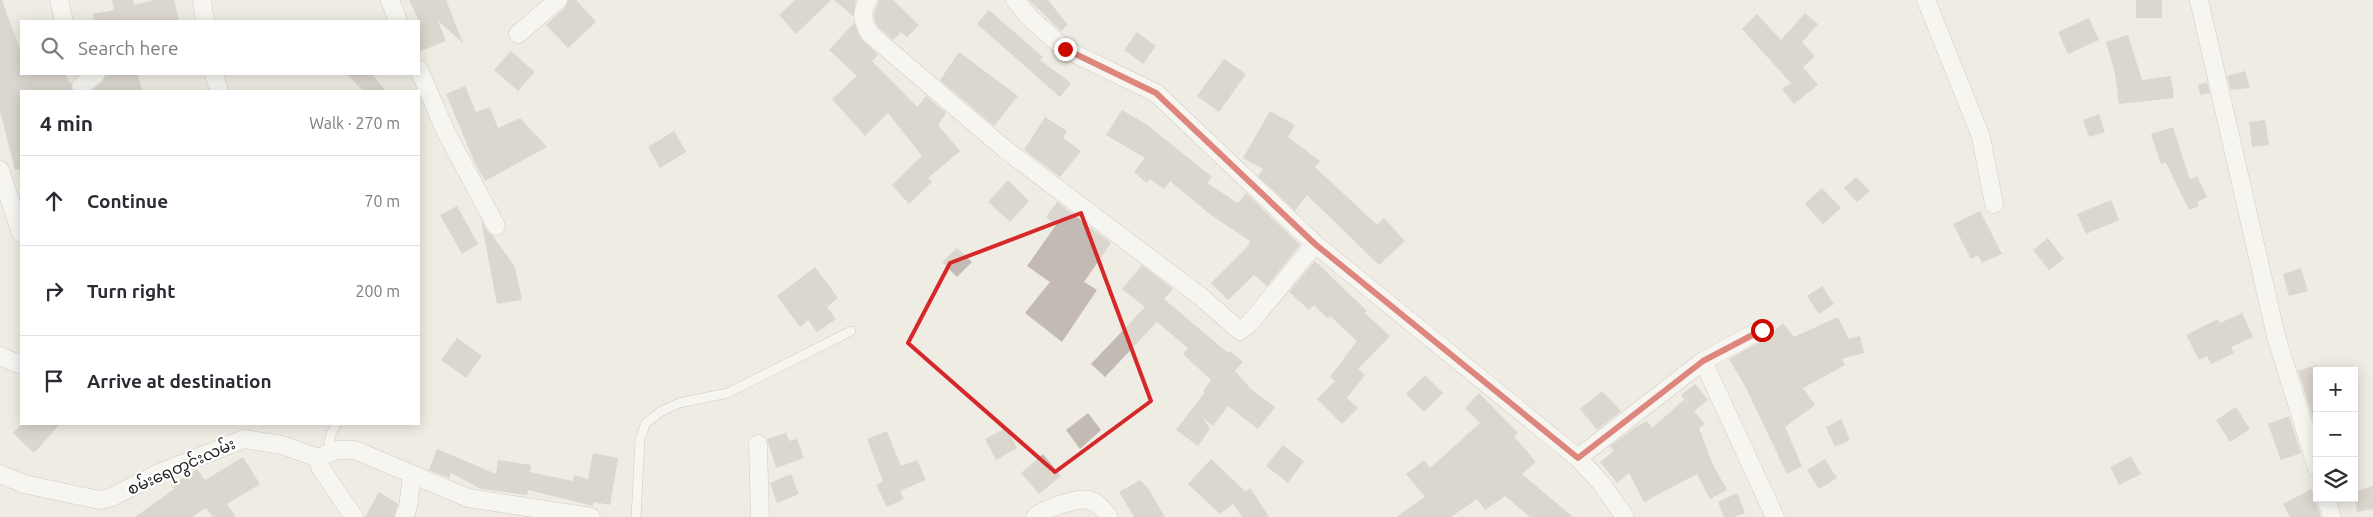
<!DOCTYPE html>
<meta charset="utf-8">
<style>
:root{--surface:#fff;--page:#f2f2f3;--text:#2b2b33;--muted:#7c7c81;--line:#e1e1e2}
body{margin:0;font-family:Ubuntu,"Noto Sans Myanmar",sans-serif;background:var(--page);color:var(--text)}
.controls{position:absolute;right:15px;bottom:15px;display:grid;overflow:hidden;border-radius:0px;box-shadow:0 2px 12px #0003}
.controls button{width:45px;height:45px;display:grid;place-items:center;padding:0;border:0;border-bottom:1px solid var(--line);background:var(--surface);color:var(--text);font:25px sans-serif}
.stop{position:absolute;width:15px;height:15px;margin:-11px;border:4px solid #cb0b00;border-radius:50%;background:#fff}
.stop.end{background:#cb0b00;border-color:#fff;box-shadow:0 1px 5px #0008}
.list{margin:0;padding:0;list-style:none}
h2{display:flex;justify-content:space-between;align-items:center;height:65px;margin:0;padding:0 20px;font-size:21px}
h2 small{font-size:16px;font-weight:400;color:var(--muted)}
.list li{display:grid;grid-template-columns:32px 1fr auto;gap:15px;align-items:center;box-sizing:border-box;height:90px;padding:0 20px;border-top:1px solid var(--line)}
.list b{display:block;font-size:19px;white-space:nowrap}
.list em{font-size:16px;font-style:normal;color:var(--muted)}
.icon{flex:none;width:28px;height:28px;fill:none;stroke:currentColor;stroke-width:2;stroke-linecap:round;stroke-linejoin:round}
.map{position:relative;flex:none;width:2373px;height:517px;overflow:hidden}
.search{position:absolute;background:var(--surface);box-shadow:0 2px 12px #0003;left:20px;top:20px;width:400px;height:55px;display:flex;align-items:center;gap:12px;box-sizing:border-box;padding:0 18px;border-radius:0px;color:var(--muted);font-size:19px}
.panel{position:absolute;background:var(--surface);box-shadow:0 2px 12px #0003;left:20px;top:90px;width:400px;height:335px;border-radius:0px}
.map>svg:first-child{display:block}
</style>
<div class="map">
<svg width="2373" height="517" viewBox="0 0 2373 517">
<rect width="100%" height="100%" fill="#efece3"/>
<g fill="#c3bbb3">
<polygon points="0,0 2,0 21,52 21,74 66,74 69,83 71,82 72,91 21,91 21,169 15,170 0,111"/>
<polygon points="112,0 133,0 134,5 154,0 174,0 179,21 94,21 93,14 114,10"/>
<polygon points="409,0 446,0 463,43 438,21 446,41 419,52 419,21"/>
<polygon points="568,0 576,0 596,22 568,48 546,25 565,8"/>
<polygon points="795,0 831,0 796,34 779,15"/>
<polygon points="834,0 856,0 853,16"/>
<polygon points="879,0 893,0 919,25 907,37 901,32 893,40 878,27 875,21 874,14"/>
<polygon points="1029,0 1048,0 1068,25 1061,31"/>
<rect x="2136" y="0" width="26" height="18"/>
<polygon points="989,10 1043,57 1040,60 1071,83 1060,97 977,24"/>
<polygon points="1805,13 1818,24 1802,42 1815,56 1803,67 1818,85 1794,104 1782,89 1791,83 1742,29 1757,14 1781,40"/>
<polygon points="2089,18 2099,40 2068,54 2058,32"/>
<polygon points="854,23 861,39 878,55 872,61 917,107 926,96 946,113 938,125 960,151 928,178 932,182 909,204 892,185 922,156 888,113 865,136 832,99 857,76 829,50"/>
<polygon points="1137,32 1156,46 1143,64 1124,50"/>
<polygon points="2128,35 2142,80 2171,76 2174,98 2119,104 2115,73 2106,42"/>
<polygon points="511,51 535,72 518,91 494,70"/>
<polygon points="959,52 1018,96 994,126 940,80"/>
<polygon points="1224,59 1246,74 1219,112 1197,96"/>
<polygon points="2245,71 2250,88 2231,90 2227,76"/>
<polygon points="106,74 138,74 142,91 91,91 103,82"/>
<polygon points="347,74 372,74 386,91 363,91"/>
<polygon points="2207,82 2210,93 2200,95 2198,85"/>
<polygon points="465,86 476,112 490,107 498,128 520,118 547,147 485,181 475,163 446,94"/>
<polygon points="1122,110 1146,124 1212,177 1207,183 1238,203 1246,193 1300,245 1267,286 1254,275 1228,300 1211,283 1250,244 1248,243 1250,241 1211,215 1170,181 1164,189 1150,179 1147,183 1134,172 1145,158 1106,135"/>
<polygon points="1270,111 1295,125 1288,137 1320,161 1315,167 1377,225 1384,218 1405,241 1379,265 1307,195 1295,211 1258,176 1263,169 1243,158"/>
<polygon points="2099,114 2105,132 2089,137 2083,120"/>
<polygon points="1045,117 1067,131 1063,138 1081,151 1060,177 1024,150"/>
<polygon points="2265,120 2269,145 2252,147 2249,122"/>
<polygon points="2173,127 2190,180 2197,176 2207,197 2197,202 2199,206 2189,210 2166,163 2161,164 2151,134"/>
<polygon points="674,131 686,152 660,168 648,147"/>
<polygon points="1856,177 1870,191 1857,202 1844,188"/>
<polygon points="1008,180 1029,201 1010,222 988,202"/>
<polygon points="1822,188 1841,208 1823,224 1805,204"/>
<polygon points="2111,200 2119,220 2086,234 2077,214"/>
<polygon points="1057,202 1111,243 1084,282 1097,290 1062,342 1025,313 1050,282 1027,266 1056,225 1046,217"/>
<polygon points="457,206 478,244 462,254 440,215"/>
<polygon points="1980,211 2002,254 1982,263 1978,255 1971,259 1953,224"/>
<polygon points="481,220 487,231 493,236 515,267 522,300 497,304"/>
<polygon points="2048,238 2064,259 2049,270 2033,250"/>
<polygon points="957,248 972,262 957,277 942,262"/>
<polygon points="1315,261 1367,311 1365,313 1390,336 1358,369 1365,375 1347,398 1358,408 1342,424 1317,399 1335,381 1330,377 1357,341 1330,316 1327,318 1314,305 1309,310 1289,292"/>
<polygon points="1142,265 1173,289 1164,299 1228,353 1230,351 1243,362 1235,371 1251,389 1275,407 1258,429 1228,406 1213,426 1203,418 1210,429 1198,446 1176,430 1205,392 1203,391 1211,380 1183,354 1188,348 1157,322 1105,377 1091,364 1145,307 1122,289"/>
<polygon points="815,267 838,298 827,307 836,319 817,332 808,320 800,327 777,296"/>
<polygon points="2301,268 2308,291 2289,296 2283,274"/>
<polygon points="1822,286 1834,304 1819,314 1807,296"/>
<polygon points="2242,313 2253,337 2231,347 2234,353 2211,364 2207,356 2199,360 2186,335 2218,319 2220,323"/>
<polygon points="1838,317 1849,339 1860,336 1864,353 1842,359 1845,365 1803,388 1815,405 1785,427 1802,466 1787,474 1745,386 1729,359 1767,338 1783,323 1794,337"/>
<polygon points="457,338 482,356 466,378 441,360"/>
<polygon points="2317,365 2317,420 2314,421 2298,371"/>
<polygon points="1425,375 1443,393 1424,412 1406,394"/>
<polygon points="1695,384 1708,400 1694,411 1705,424 1699,428 1713,465 1727,490 1710,499 1697,474 1644,502 1629,473 1617,483 1600,462 1614,451 1610,446 1636,427 1647,421 1652,428 1684,400 1693,410 1681,395"/>
<polygon points="1602,391 1621,411 1597,430 1580,409"/>
<polygon points="1479,393 1518,433 1514,436 1536,462 1522,474 1573,517 1530,517 1505,496 1485,510 1477,499 1451,517 1396,517 1425,497 1406,474 1424,460 1430,468 1480,423 1465,408"/>
<polygon points="2236,407 2250,429 2230,442 2216,420"/>
<polygon points="1088,413 1101,430 1080,449 1066,430"/>
<polygon points="2289,416 2301,453 2281,460 2268,424"/>
<polygon points="1841,419 1850,440 1835,447 1826,427"/>
<polygon points="21,424 60,424 34,453 13,433"/>
<polygon points="1006,428 1017,448 996,460 985,439"/>
<polygon points="887,431 901,466 917,460 926,480 900,491 904,499 887,507 876,485 883,481 867,439"/>
<polygon points="786,433 789,441 797,439 804,458 776,468 767,439"/>
<polygon points="1283,445 1304,461 1288,483 1266,466"/>
<polygon points="437,449 496,474 498,460 531,465 530,472 573,481 574,475 588,479 593,453 618,458 610,505 594,502 593,506 528,490 527,495 481,489 451,473 449,478 429,470"/>
<polygon points="1043,454 1061,476 1039,494 1021,473"/>
<polygon points="2131,456 2141,474 2119,485 2110,467"/>
<polygon points="243,457 260,484 227,504 236,517 213,517 206,508 192,517 135,517 174,489 171,485 196,470 197,469 205,480"/>
<polygon points="1211,459 1246,492 1250,488 1269,517 1242,517 1233,504 1220,514 1188,484"/>
<polygon points="1825,459 1837,478 1819,489 1807,470"/>
<polygon points="791,474 799,494 777,503 770,483"/>
<polygon points="1140,480 1148,488 1165,517 1134,517 1119,492"/>
<polygon points="2373,486 2373,509 2357,512 2354,492"/>
<polygon points="2311,489 2321,517 2290,517 2283,504"/>
<polygon points="379,492 398,504 394,517 365,517"/>
<polygon points="1737,493 1745,513 1734,517 1724,517 1718,502"/>
</g>
<g fill="none" stroke-linecap="round" stroke-linejoin="round">
<defs>
<g id="lane">
<polyline points="327,454 331,434 336,424"/>
<polyline points="636,517 640,439 646,423 660,412 679,403 728,393 851,331"/>
</g>
<g id="street">
<polyline points="59,0 64,21"/>
<polyline points="202,0 205,21"/>
<polyline points="390,0 398,21"/>
<path d="M 868,0 C 860,13 863,22 870,34 L 1006,150 L 1200,296 L 1240,331 L 1250,323 L 1315,244"/>
<polyline points="1015,0 1031,19 1065,49 1156,93 1315,244 1578,458 1601,483 1625,517"/>
<polyline points="1926,0 1981,137 1994,204"/>
<polyline points="2199,0 2276,336 2317,468"/>
<polyline points="518,34 558,0"/>
<polyline points="419,70 446,132 496,226"/>
<polyline points="214,74 219,91"/>
<polyline points="81,86 96,74"/>
<polyline points="0,170 21,233"/>
<polyline points="0,356 21,365"/>
<polyline points="1703,361 1775,517"/>
<polyline points="758,444 760,517"/>
<polyline points="318,458 320,467 354,517"/>
<polyline points="1578,458 1703,361 1762,329"/>
<polyline points="0,474 24,484 99,500 112,497 159,473 244,439 282,445 318,458 336,450 355,450 468,498 591,517"/>
<polyline points="2326,498 2332,517"/>
<polyline points="404,517 408,507 412,474"/>
<path d="M 1035,517 C 1042,510 1077,497 1088,500 C 1097,501 1104,510 1109,517"/>
</g>
</defs>
<use href="#lane" stroke="#a5a5a5" stroke-width="10"/>
<use href="#street" stroke="#a5a5a5" stroke-width="19"/>
<use href="#lane" stroke="#fff" stroke-width="9"/>
<use href="#street" stroke="#fff" stroke-width="18"/>
</g>
<g fill="none" stroke-linecap="round" stroke-linejoin="round">
<polyline stroke="#cb0b00" stroke-width="6" points="1065,49 1156,93 1315,244 1578,458 1703,361 1762,330"/>
</g>
<path d="M0 0H2373V517H0ZM 1081,213 L 1151,401 L 1055,472 L 908,343 L 950,263 Z" fill="#efece3" fill-opacity=".55" fill-rule="evenodd"/>
<path fill="none" stroke="#d62828" stroke-width="4" stroke-linejoin="round" d="M 1081,213 L 1151,401 L 1055,472 L 908,343 L 950,263 Z"/>
<g text-anchor="middle" stroke-width="4.5" stroke-linejoin="round" paint-order="stroke">
<g font-size="16" fill="#1e1e1e" stroke="#fff">
<text transform="translate(181 466) rotate(-24)" y="6">စမ်းရေတွင်းလမ်း</text>
</g>
</g>
</svg>
<div class="controls">
<button>+</button>
<button>−</button>
<button><svg class="icon" aria-label="layers" viewBox="0 0 24 24"><path d="M12 4l9 5-9 5-9-5zM3 14l9 5 9-5"/></svg></button>
</div>
<div class="stop" style="left:1762px;top:330px"></div>
<div class="stop end" style="left:1065px;top:49px"></div>
<div class="search"><svg class="icon" aria-label="search" viewBox="0 0 24 24"><circle cx="10" cy="10" r="6"/><path d="M15 15l6 6"/></svg>Search here</div>
<section class="panel">
<h2>4 min<small>Walk · 270 m</small></h2>
<ul class="list">
<li><svg class="icon" aria-label="ahead" viewBox="0 0 24 24"><path d="M12 20V5M6 11l6-6 6 6"/></svg><div><b>Continue</b></div><em>70 m</em></li>
<li><svg class="icon" aria-label="right" viewBox="0 0 24 24"><path d="M7 20v-9h11M14 6l5 5-5 5"/></svg><div><b>Turn right</b></div><em>200 m</em></li>
<li><svg class="icon" aria-label="arrive" viewBox="0 0 24 24"><path d="M6 21V4h12l-3 4 3 4H6"/></svg><div><b>Arrive at destination</b></div></li>
</ul>
</section>
</div>
